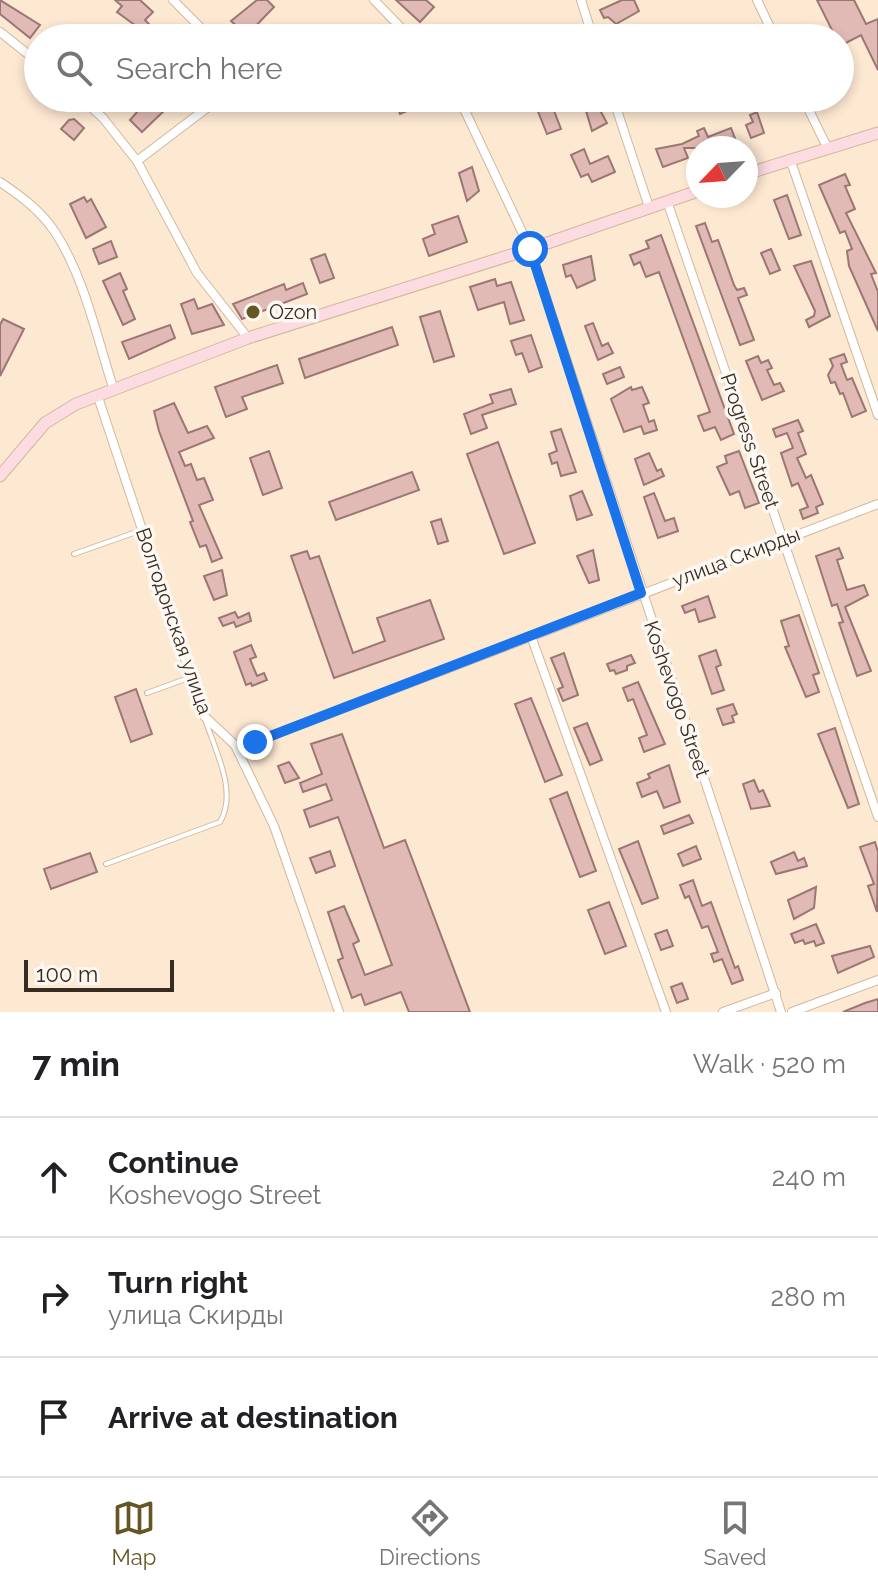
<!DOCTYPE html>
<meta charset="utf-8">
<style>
:root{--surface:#fff;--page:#f6f6f6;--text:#202124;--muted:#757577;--line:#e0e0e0;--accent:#665624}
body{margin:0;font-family:Raleway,sans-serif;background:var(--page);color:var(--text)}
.compass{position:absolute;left:686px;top:136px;width:72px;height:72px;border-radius:50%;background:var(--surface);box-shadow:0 4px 12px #0003;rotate:245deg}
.scale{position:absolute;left:24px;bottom:20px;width:150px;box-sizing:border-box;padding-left:8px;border:4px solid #362c22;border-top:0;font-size:22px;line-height:28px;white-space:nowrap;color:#362c22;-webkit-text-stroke:6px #fef8f3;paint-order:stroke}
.stop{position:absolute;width:24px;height:24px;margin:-18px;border:6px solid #1a73e8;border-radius:50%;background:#fff}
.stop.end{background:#1a73e8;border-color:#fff;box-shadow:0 2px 8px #0008}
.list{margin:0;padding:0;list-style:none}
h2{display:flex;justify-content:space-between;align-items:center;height:104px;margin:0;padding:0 32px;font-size:34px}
h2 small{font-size:26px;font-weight:400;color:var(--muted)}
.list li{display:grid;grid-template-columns:52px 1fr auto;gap:24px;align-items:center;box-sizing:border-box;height:120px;padding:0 32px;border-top:2px solid var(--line)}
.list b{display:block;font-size:30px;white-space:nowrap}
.list p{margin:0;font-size:26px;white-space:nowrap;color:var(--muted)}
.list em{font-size:26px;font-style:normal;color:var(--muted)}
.icon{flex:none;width:44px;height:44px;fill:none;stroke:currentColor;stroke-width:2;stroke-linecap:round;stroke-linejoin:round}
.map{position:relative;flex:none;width:878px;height:1012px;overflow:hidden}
.search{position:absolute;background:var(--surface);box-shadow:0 4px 12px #0003;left:24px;right:24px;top:24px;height:88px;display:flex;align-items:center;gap:20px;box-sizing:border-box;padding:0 28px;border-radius:44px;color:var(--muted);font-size:30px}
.sheet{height:464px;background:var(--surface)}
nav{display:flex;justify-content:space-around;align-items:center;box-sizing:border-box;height:112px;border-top:2px solid var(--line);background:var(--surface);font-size:22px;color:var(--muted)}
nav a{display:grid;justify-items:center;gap:4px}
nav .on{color:var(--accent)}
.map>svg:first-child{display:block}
</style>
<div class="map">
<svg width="878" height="1012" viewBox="0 0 878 1012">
<rect width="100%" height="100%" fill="#fde8d2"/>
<g fill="#e1bab5" stroke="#9b7773" stroke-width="2">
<polygon points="0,0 40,25 30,38 0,14"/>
<polygon points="115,0 140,0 153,12 145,20 149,24 143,31 117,12 122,6"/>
<polygon points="257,0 267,0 274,7 247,35 231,21"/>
<polygon points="396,0 426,0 434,7 420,22"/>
<polygon points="622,0 634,0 639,11 616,24 608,17 604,18 600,10"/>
<polygon points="817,0 854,0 866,24 878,19 878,70 861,35 840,46 840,38 836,38"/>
<polygon points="130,98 163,98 170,105 142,132 130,120 138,111"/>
<polygon points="394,98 416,98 419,106 400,114"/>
<polygon points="594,99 607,123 592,131 584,104"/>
<polygon points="551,103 561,129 547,134 537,109"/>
<polygon points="757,112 764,133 751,138 746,125 753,122 750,115"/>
<polygon points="74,119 84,128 74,140 61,129 69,120"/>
<polygon points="704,128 708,137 731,128 736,141 719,148 684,148 688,158 663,167 656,149 682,144 699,136 697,131"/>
<polygon points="584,149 590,164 608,156 615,172 592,182 588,174 581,177 571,155"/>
<polygon points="472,167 479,191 467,201 459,173"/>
<polygon points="845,174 850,185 845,186 855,209 846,213 876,273 871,274 878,292 878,331 849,266 847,251 852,249 845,231 840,233 819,185"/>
<polygon points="787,195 801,235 789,239 774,200"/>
<polygon points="84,197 87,202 91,199 106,227 86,238 70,204"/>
<polygon points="458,216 467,242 429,256 423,239 435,234 432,225"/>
<polygon points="705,223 712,242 718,240 734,285 737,290 744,288 747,295 738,298 754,340 740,345 696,226"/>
<polygon points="661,235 734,434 721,440 715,427 704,431 698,416 710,412 659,272 646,277 640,262 634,265 630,255 649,248 646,241"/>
<polygon points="111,241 117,257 99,264 93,249"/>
<polygon points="771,249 780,270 770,274 761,253"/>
<polygon points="325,254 334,278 320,283 311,259"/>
<polygon points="591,256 595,280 577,288 571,275 566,277 563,265"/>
<polygon points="811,261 830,316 809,327 806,320 814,316 815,311 794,266"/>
<polygon points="120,273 127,289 123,291 135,319 123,325 103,281"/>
<polygon points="495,279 497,286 511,282 524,320 510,324 504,302 478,310 470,287"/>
<polygon points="303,283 307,294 242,319 233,304 284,284 286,290"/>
<polygon points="194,299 198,309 212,304 224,325 192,334 181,304"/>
<polygon points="440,311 454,356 434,362 420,317"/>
<polygon points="3,319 24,329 0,376 0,325"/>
<polygon points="593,323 602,346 608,343 613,353 598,360 585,326"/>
<polygon points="170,325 175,338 129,359 122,342"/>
<polygon points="392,327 398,345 305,378 299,359"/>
<polygon points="531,335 542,367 529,372 522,353 516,355 511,341"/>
<polygon points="844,354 847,362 841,364 847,380 852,378 866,411 852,417 843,393 840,394 835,382 831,383 828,375 833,366 830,359"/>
<polygon points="758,356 761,363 768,360 772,368 767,370 774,385 780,383 784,391 762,400 746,361"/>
<polygon points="277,365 283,383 242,397 247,409 226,417 215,387"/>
<polygon points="620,367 624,377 607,384 603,374"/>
<polygon points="631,387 632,390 642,387 649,403 643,405 649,422 654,420 657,430 644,434 641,426 624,432 611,399"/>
<polygon points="511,389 516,404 482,415 487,428 471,434 464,414 493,403 490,395"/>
<polygon points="174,403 188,433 207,426 214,438 179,452 185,466 191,464 197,480 204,478 213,500 199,505 222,558 212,562 206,545 200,547 190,522 193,521 159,431 154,411"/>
<polygon points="798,420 803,431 798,433 806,454 797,458 806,478 811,475 823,504 816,507 818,513 803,519 800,510 808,507 798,483 792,486 781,453 793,448 787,433 776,437 773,429"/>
<polygon points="561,429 576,472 561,476 557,462 552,464 549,454 557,451 551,432"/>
<polygon points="498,442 535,543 504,554 467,454"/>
<polygon points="269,451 282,488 263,495 250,458"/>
<polygon points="739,451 759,503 745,508 739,491 730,495 717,467 727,463 725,456"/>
<polygon points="649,453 657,471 661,469 664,476 644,485 635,459"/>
<polygon points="412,472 419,490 336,520 329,502"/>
<polygon points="582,491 592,515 577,520 570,496"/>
<polygon points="654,493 665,521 674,518 678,531 658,538 644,497"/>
<polygon points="441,519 448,541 438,544 431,522"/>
<polygon points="839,548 843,558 837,560 847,590 864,585 868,595 845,607 871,671 857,676 839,623 843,622 837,604 832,606 816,556"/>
<polygon points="593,550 599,580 589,583 577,556"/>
<polygon points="307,551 310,559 319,556 353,653 385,641 377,618 430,600 444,639 334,678 291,556"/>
<polygon points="222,570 227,595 214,600 204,576"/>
<polygon points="708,596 715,617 699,622 695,609 685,613 682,606"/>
<polygon points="235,612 238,618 249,613 251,621 236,627 234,622 223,626 219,618"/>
<polygon points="799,615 819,673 813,675 819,692 806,697 785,647 789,646 781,621"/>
<polygon points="251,645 256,657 250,659 257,676 264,673 267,680 252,686 251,683 246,685 234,652"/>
<polygon points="716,650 721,665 716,667 724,690 712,694 699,656"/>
<polygon points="564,653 578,695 563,701 558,689 563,687 551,658"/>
<polygon points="631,655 635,663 627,666 627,670 616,674 614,670 610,671 607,664"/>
<polygon points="638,682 665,744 644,752 639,738 647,735 633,699 628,701 623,688"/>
<polygon points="136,689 152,734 131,742 115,697"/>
<polygon points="531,698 562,775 545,782 515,704"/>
<polygon points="733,704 737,714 732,716 734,722 723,725 717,709"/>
<polygon points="587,723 602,760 590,765 574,728"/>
<polygon points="835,728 859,804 848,808 818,734"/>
<polygon points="342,734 384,848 405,840 470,1012 409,1012 401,992 365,1005 361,994 352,998 338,960 343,958 328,912 344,906 359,941 353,944 365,975 392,965 338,817 310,827 304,810 332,800 326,784 303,792 300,783 322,774 311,744"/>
<polygon points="289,762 299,778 285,783 278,766"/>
<polygon points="669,765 680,802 664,808 657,791 642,797 637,783 650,778 648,774"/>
<polygon points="754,780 759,792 763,790 770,806 751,809 743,784"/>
<polygon points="567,792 596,871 580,877 550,799"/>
<polygon points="689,815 693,823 664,834 661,826"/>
<polygon points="638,841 658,898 642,904 619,849"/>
<polygon points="875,842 878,852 877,912 868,886 874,884 860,847"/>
<polygon points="696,846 701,859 683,866 678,854"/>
<polygon points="330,851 335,866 316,873 310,858"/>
<polygon points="794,852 798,861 804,858 807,866 776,874 771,862"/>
<polygon points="90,853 97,872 51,889 44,869"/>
<polygon points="693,880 702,906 711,902 735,968 738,966 743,980 732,984 722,959 714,962 711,954 718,952 708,926 702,928 689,896 685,898 680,885"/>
<polygon points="816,887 814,908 794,919 788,900"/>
<polygon points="609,902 626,946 605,954 588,910"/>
<polygon points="816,924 824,943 816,946 814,941 805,944 803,940 795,943 791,934"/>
<polygon points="667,930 673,946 661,950 655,934"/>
<polygon points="870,946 874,957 838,973 832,956"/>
<polygon points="682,983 688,999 677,1003 671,987"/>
<polygon points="878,999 878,1012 843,1012 865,1003"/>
</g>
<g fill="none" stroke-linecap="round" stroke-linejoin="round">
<defs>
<g id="service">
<polyline points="74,554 142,530"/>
<polyline points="147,693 191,677"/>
<path d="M 106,864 L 220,822 C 238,792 215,750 205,719"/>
</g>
<g id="minor">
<polyline points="173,0 211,38"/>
<polyline points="374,0 411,38"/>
<polyline points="581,0 593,38"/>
<polyline points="757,0 775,38"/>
<polyline points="0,32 38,62"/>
<polyline points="81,98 103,118 137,161 197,273 248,338"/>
<polyline points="459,98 530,249 781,1012"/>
<polyline points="613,98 649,207"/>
<polyline points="803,98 827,147"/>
<polyline points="790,159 878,415"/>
<polyline points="137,161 220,98"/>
<path d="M 0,182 C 21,196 41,211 55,232 C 85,278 97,339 114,390"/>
<polyline points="667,201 878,817"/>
<polyline points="98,397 204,716 235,745 274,826 339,1012"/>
<polyline points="531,636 666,1012"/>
<polyline points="235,745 255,742 878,504"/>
<polyline points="723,1012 776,993"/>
<polyline points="792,1012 878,980"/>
</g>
<g id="secondary">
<polyline points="746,174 878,133"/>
<polyline points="0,476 45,423 76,404 248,338 530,249 698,191"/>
</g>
</defs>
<use href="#service" stroke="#d1b89d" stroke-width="6"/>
<use href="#minor" stroke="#d1b89d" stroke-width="10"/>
<use href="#secondary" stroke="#d1b89d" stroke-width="13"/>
<use href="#service" stroke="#fff" stroke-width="4"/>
<use href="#minor" stroke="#fff" stroke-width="8"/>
<use href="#secondary" stroke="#fcdbe1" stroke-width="11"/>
</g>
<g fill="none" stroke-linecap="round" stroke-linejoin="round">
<polyline stroke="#1a73e8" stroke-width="10" points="255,742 641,593 530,249"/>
</g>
<circle fill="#665624" stroke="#fef8f3" stroke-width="3" cx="253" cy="312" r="8"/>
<g text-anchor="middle" stroke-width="7" stroke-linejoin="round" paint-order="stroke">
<g font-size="20" fill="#362c22" stroke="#fef8f3" text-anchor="start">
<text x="269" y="319">Ozon</text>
</g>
<g font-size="20" fill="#362c22" stroke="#fef8f3">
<text transform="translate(750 441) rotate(71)" y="7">Progress Street</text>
<text transform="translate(736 557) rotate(-21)" y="7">улица Скирды</text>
<text transform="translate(174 621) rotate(71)" y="7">Волгодонская улица</text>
<text transform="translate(677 699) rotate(71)" y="7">Koshevogo Street</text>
</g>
</g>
</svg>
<svg class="compass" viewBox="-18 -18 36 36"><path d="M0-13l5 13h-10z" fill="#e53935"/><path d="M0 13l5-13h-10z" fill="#757577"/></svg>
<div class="scale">100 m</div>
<div class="stop" style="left:530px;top:249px"></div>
<div class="stop end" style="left:255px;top:742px"></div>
<div class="search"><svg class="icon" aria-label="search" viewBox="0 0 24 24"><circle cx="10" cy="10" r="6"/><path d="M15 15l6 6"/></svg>Search here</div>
</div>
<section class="sheet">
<h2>7 min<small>Walk · 520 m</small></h2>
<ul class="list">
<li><svg class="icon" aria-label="ahead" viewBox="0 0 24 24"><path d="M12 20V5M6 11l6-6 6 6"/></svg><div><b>Continue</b><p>Koshevogo Street</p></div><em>240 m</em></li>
<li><svg class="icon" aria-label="right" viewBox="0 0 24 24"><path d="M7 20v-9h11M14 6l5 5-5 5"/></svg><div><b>Turn right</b><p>улица Скирды</p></div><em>280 m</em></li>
<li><svg class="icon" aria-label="arrive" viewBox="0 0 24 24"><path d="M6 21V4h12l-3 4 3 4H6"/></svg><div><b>Arrive at destination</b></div></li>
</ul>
</section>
<nav>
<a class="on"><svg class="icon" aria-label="map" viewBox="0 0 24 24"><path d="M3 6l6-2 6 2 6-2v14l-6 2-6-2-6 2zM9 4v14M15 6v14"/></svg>Map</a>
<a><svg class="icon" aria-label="directions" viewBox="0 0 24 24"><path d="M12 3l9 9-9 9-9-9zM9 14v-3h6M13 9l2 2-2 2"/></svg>Directions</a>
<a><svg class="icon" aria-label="saved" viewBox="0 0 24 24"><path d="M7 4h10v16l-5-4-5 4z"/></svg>Saved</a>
</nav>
